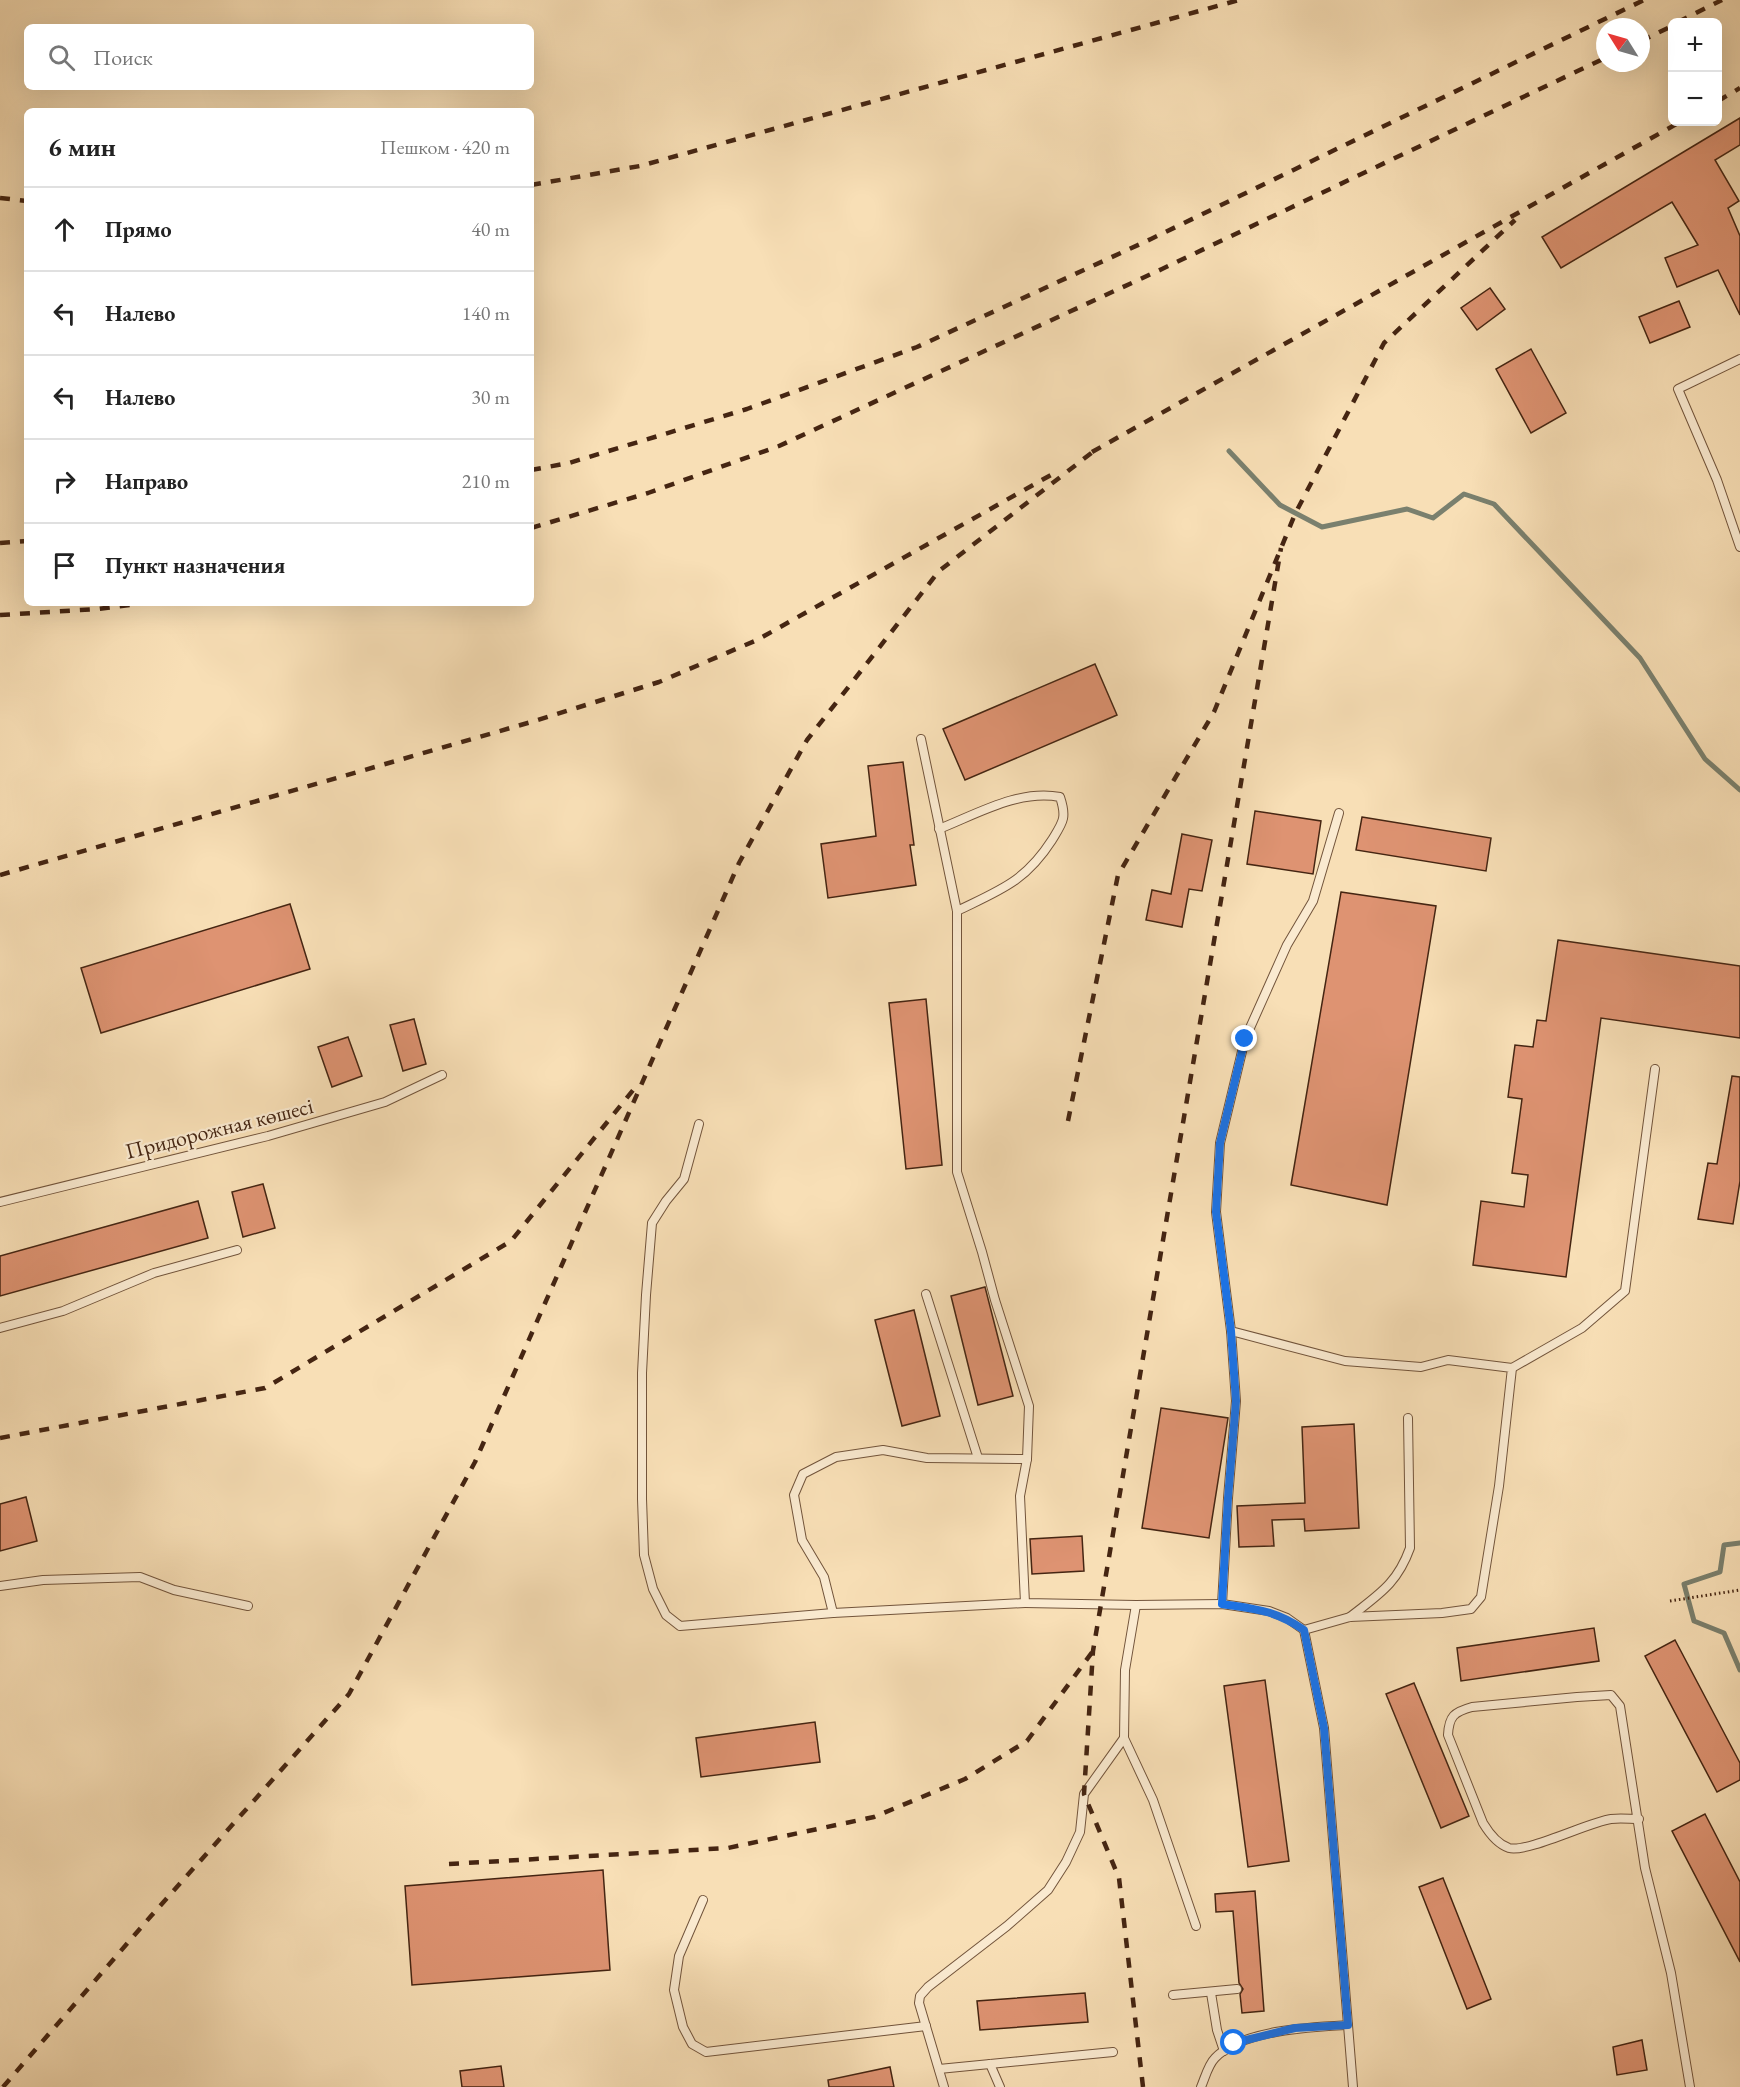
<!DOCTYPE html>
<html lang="ru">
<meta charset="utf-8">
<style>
:root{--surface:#fff;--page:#f2f2f2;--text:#222;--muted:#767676;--line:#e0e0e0}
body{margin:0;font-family:"EB Garamond",serif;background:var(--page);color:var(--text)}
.controls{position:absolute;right:18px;top:18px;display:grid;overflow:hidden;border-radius:9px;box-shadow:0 6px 24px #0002}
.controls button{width:54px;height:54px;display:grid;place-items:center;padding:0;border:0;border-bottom:2px solid var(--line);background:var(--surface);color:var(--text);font:30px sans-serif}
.compass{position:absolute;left:1596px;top:18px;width:54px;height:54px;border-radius:50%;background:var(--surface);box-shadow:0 6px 24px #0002;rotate:307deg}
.stop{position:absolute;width:18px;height:18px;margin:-14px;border:4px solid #1a73e8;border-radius:50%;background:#fff}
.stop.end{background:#1a73e8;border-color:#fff;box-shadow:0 2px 6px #0008}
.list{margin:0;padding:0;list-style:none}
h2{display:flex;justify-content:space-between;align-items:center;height:78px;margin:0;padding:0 24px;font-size:26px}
h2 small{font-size:20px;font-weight:400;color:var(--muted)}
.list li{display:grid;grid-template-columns:39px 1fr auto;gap:18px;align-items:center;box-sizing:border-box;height:84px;padding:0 24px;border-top:2px solid var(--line)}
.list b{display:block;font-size:22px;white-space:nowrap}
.list em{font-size:20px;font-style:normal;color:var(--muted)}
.icon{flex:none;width:33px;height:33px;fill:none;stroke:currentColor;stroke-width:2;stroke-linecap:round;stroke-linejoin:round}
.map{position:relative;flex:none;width:1740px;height:2087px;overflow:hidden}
.search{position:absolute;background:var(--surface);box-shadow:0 6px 24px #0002;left:24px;top:24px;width:510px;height:66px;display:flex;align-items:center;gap:15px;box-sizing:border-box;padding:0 21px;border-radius:9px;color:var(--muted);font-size:22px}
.panel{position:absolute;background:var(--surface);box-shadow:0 6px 24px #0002;left:24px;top:108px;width:510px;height:498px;border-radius:9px}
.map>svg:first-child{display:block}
</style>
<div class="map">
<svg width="1740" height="2087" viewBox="0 0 1740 2087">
<rect width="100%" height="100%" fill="#f8dfb6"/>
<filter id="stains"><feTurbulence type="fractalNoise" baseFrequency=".00333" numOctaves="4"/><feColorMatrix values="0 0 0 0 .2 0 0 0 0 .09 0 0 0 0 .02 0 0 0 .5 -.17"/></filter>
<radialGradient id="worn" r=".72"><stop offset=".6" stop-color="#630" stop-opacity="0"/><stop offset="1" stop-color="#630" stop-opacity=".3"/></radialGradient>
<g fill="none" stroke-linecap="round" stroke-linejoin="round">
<g stroke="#7a806e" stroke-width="5">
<polyline points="1229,451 1280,505 1322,527 1407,509 1433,518 1464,494 1494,504 1640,658 1705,759 1740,790"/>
<polyline points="1740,1543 1724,1545 1720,1572 1684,1584 1694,1621 1724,1633 1740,1670"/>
</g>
</g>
<g fill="#de9372" stroke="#452512" stroke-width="1.5">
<polygon points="1740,118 1740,145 1715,160 1739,201 1728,208 1740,236 1740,315 1718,270 1677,287 1665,258 1698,245 1672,202 1561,268 1542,237"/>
<polygon points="1490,288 1505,309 1477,330 1461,308"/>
<polygon points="1679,301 1690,327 1650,343 1639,317"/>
<polygon points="1531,349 1566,413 1531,433 1496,369"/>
<polygon points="1095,664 1117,715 965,780 943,729"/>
<polygon points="903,762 914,845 910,845 916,885 828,898 821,844 876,836 868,766"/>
<polygon points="1255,811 1321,821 1313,874 1247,864"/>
<polygon points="1362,817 1491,838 1486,871 1356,850"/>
<polygon points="1182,834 1212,840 1202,891 1189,889 1182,927 1146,920 1152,890 1171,894"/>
<polygon points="1341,892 1436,906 1387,1205 1291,1185"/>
<polygon points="290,904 310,969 101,1033 81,968"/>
<polygon points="1558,940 1740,966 1740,1038 1601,1018 1566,1277 1473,1265 1481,1201 1524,1207 1528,1175 1512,1173 1522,1099 1508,1097 1515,1045 1533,1047 1537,1020 1546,1021"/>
<polygon points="926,999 942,1165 906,1169 889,1003"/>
<polygon points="414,1019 426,1064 403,1071 390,1025"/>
<polygon points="348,1037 362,1076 332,1087 318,1047"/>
<polygon points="1732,1076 1740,1077 1740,1181 1733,1224 1698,1219 1708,1163 1717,1164"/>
<polygon points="263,1184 275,1228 243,1237 232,1192"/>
<polygon points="198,1201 208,1238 0,1296 0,1256"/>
<polygon points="985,1287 1013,1396 978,1405 951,1296"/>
<polygon points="914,1310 940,1416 902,1426 875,1320"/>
<polygon points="1161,1408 1228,1418 1209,1538 1142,1528"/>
<polygon points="1354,1424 1359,1528 1305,1531 1304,1519 1272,1520 1274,1546 1239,1547 1237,1506 1305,1503 1302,1427"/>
<polygon points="26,1497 37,1541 0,1551 0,1504"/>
<polygon points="1082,1536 1084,1571 1032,1574 1030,1539"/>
<polygon points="1594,1628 1599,1661 1461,1681 1457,1648"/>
<polygon points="1675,1640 1740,1763 1740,1780 1717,1792 1645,1656"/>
<polygon points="1265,1680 1289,1861 1248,1867 1224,1686"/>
<polygon points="1414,1683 1469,1816 1441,1828 1386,1694"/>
<polygon points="815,1722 820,1762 701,1777 696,1738"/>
<polygon points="1705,1814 1740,1882 1740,1962 1672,1831"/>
<polygon points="603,1870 610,1970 412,1985 405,1886"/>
<polygon points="1443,1878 1491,1999 1467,2009 1419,1887"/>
<polygon points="1255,1891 1264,2011 1242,2013 1240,1994 1243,1989 1239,1983 1233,1911 1216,1912 1215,1894"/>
<polygon points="1085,1993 1088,2022 980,2030 977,2001"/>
<polygon points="1642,2040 1647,2070 1617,2075 1613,2047"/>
<polygon points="501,2066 504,2087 462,2087 460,2071"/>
<polygon points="890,2067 894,2087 829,2087 828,2080"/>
</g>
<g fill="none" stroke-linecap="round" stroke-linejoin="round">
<defs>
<g id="lane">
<polyline points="1740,359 1678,389 1717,480 1740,547"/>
<polyline points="921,739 957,911 957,1172 982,1252 995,1300 1029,1406 1027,1459 1020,1496 1025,1603 1136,1605 1222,1604 1269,1611 1287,1618 1304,1630 1324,1728 1353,2087"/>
<path d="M 939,829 C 977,814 1019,789 1060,797 C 1067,818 1063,822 1052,840 C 1025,882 1000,890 957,911"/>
<polyline points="699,1124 684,1179 666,1201 652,1223 646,1295 642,1373 642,1499 644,1555 653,1589 666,1615 680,1626 833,1613 1025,1603"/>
<polyline points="0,1202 268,1136 385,1102 442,1075"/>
<polyline points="926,1294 978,1458"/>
<polyline points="0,1328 63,1311 154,1273 237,1250"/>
<polyline points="1512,1368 1582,1328 1625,1291 1655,1069"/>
<polyline points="0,1586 43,1580 140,1577 174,1590 248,1606"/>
<polyline points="1222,1604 1228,1498 1236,1401 1231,1331"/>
<polyline points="833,1613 824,1577 802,1540 794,1495 803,1474 836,1457 883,1450 927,1458 1027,1459"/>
<path d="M 1350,1617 C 1379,1594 1397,1584 1410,1548 L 1408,1418"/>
<polyline points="1304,1630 1350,1617 1442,1613 1471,1609 1481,1597 1499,1486 1512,1368 1448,1360 1421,1367 1345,1361 1231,1331 1216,1212 1220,1143 1245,1039 1287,945 1313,901 1339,813"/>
<polyline points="1124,1738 1153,1800 1196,1926"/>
<path d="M 1639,1819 C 1630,1819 1620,1818 1611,1819 C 1589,1822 1527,1853 1509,1848 C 1497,1844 1489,1833 1483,1823 L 1448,1735 C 1449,1716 1454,1712 1472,1707 L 1577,1697 L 1611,1695 L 1620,1706 L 1645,1868 L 1671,1973 L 1690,2087"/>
<polyline points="703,1900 679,1956 674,1990 683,2027 692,2044 706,2052 926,2026"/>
<polyline points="1211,1993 1217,2030 1224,2051"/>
<polyline points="1173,1995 1237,1989"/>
<polyline points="990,2064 1000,2087"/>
<polyline points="939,2069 1113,2052"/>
<polyline points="944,2087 919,2003 920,1996 928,1987 1007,1926 1048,1890 1066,1862 1080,1832 1084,1794 1124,1738 1125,1670 1136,1605"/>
<path d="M 1201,2087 C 1205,2078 1208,2065 1215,2058 C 1242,2030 1310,2027 1348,2025"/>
</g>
</defs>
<use href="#lane" stroke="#72543b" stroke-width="10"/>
<polyline stroke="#452512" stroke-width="3" stroke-dasharray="1.5 3" stroke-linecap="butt" points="1670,1601 1740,1590"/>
<use href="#lane" stroke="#faead0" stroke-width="8"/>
<g stroke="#452512" stroke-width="4.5" stroke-dasharray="10 10" stroke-linecap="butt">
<polyline points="1678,22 1722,0"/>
<polyline points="1641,41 1672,26"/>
<polyline points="1718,101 1740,88"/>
<polyline points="531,185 640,166 1239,0"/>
<polyline points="0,198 27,201"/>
<polyline points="1092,452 1680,122"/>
<polyline points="531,470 569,463 747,409 917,347 1151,239 1644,0"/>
<polyline points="531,528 648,493 779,446 1162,269 1605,58"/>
<polyline points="0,543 27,541"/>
<polyline points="0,615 98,609 145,603"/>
<polyline points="0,875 538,720 659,682 757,640 1058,471"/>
<polyline points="1068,1121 1118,875 1214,712 1295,514 1384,343 1515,220"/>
<polyline points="0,1438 265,1388 511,1241 634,1089"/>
<polyline points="449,1864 728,1848 874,1817 965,1779 1027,1741 1093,1651"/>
<polyline points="3,2087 151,1916 349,1694 475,1462 739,863 807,740 939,571 1099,447"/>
<polyline points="1143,2087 1119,1878 1084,1794 1093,1651 1281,548"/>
</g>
</g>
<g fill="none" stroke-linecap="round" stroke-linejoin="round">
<path stroke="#1a73e8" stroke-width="8" d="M 1234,2043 L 1295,2028 L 1348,2025 L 1324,1728 L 1304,1630 C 1275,1610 1255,1609 1222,1604 L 1228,1498 L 1236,1401 L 1231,1331 L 1216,1212 L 1220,1143 L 1245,1039"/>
</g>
<g text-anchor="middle" stroke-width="4.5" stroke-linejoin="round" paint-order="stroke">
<g font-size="22" fill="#452512" stroke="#faead0">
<text transform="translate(219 1128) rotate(-14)" y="8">Придорожная көшесі</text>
</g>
</g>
<rect width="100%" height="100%" filter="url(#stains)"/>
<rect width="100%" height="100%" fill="url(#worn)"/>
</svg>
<div class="controls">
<button>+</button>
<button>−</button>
</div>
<svg class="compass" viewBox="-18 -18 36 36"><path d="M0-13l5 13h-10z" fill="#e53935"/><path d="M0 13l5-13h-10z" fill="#767676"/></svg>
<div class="stop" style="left:1234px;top:2043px"></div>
<div class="stop end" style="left:1245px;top:1039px"></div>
<div class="search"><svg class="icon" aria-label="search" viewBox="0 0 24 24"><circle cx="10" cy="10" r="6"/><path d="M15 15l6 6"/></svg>Поиск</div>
<section class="panel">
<h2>6 мин<small>Пешком · 420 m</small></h2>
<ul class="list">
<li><svg class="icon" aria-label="ahead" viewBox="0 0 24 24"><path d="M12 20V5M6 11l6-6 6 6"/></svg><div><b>Прямо</b></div><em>40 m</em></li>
<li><svg class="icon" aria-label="left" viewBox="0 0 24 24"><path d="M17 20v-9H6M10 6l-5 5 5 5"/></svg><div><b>Налево</b></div><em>140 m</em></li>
<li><svg class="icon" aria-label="left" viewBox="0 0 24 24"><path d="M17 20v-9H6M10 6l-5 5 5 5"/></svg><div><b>Налево</b></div><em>30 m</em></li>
<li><svg class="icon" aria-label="right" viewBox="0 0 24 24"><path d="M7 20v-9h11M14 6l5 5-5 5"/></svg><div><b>Направо</b></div><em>210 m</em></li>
<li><svg class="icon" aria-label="arrive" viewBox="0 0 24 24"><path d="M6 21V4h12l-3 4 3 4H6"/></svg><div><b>Пункт назначения</b></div></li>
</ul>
</section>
</div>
